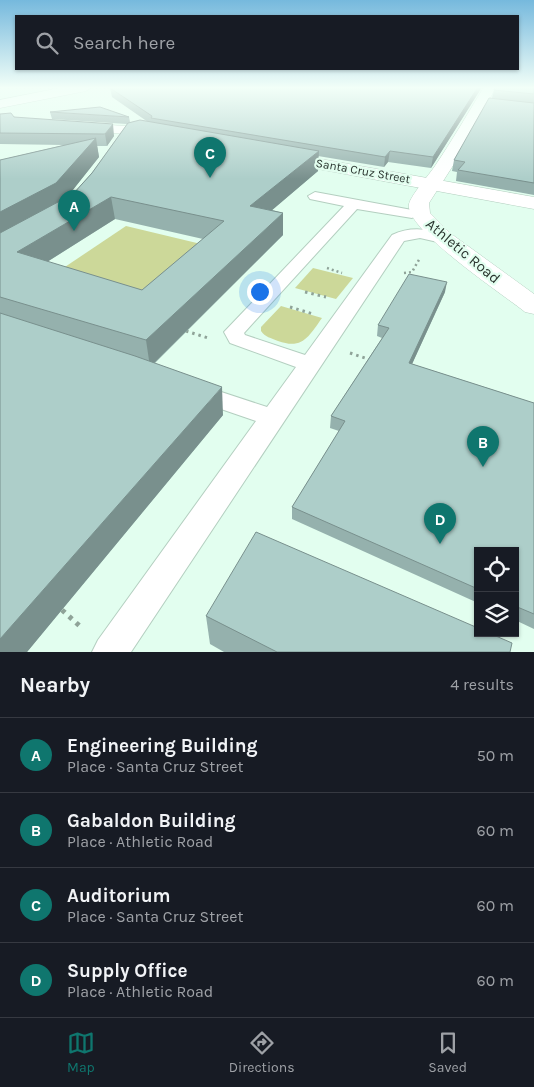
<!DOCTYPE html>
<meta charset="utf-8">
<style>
:root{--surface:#171b24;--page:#242831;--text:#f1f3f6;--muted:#9ea1a6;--line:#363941;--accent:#0f766e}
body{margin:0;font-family:Karla,sans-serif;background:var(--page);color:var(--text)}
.controls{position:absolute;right:15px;bottom:15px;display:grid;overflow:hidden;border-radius:0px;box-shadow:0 1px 4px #0004}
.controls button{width:45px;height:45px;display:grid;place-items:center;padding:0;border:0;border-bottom:1px solid var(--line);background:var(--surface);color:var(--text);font:25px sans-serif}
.you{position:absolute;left:259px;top:291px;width:18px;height:18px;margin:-12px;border:4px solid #fff;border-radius:50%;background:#1a73e8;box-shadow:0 0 0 8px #1a73e833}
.badge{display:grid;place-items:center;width:32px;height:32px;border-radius:50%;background:var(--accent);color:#fff;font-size:16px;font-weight:700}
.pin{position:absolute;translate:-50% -41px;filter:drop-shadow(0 1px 2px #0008)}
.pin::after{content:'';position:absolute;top:26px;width:18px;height:15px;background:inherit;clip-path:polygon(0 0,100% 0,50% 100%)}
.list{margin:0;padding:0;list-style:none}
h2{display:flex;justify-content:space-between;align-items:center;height:65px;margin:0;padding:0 20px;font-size:21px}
h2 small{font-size:16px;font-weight:400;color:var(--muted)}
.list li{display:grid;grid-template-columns:32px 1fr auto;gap:15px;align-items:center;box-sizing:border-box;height:75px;padding:0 20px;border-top:1px solid var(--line)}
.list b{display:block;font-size:19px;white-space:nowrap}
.list p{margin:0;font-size:16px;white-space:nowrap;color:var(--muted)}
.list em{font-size:16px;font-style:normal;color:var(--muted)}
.icon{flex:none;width:28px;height:28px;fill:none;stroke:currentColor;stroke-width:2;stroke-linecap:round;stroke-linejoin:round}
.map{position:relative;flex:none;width:534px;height:652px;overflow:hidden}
.search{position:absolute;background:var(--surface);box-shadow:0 1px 4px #0004;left:15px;right:15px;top:15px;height:55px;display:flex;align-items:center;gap:12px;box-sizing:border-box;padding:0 18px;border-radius:0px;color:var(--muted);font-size:19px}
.sheet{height:365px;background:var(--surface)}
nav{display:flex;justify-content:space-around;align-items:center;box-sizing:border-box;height:70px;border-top:1px solid var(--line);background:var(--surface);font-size:14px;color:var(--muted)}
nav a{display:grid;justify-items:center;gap:2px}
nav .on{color:var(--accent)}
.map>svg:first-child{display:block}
</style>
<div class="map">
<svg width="534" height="652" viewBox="0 0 534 652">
<rect width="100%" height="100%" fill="#e2feef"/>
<g fill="#ccd899">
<polygon points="126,226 201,244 131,303 47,279"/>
<polygon points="313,268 353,278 336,299 295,288"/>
<path d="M 281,306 L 322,318 C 309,336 303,350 278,341 C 271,338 265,337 261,331 L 261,327 Z"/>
</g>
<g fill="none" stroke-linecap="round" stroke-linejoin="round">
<defs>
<path id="service" d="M 315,192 L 412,210 L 419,214 L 412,218 L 357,209 L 244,333 L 245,335 L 305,355 L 392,235 C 411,226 428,229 448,235 L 450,238 L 442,243 L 420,238 L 404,241 L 131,652 L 92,652 L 98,640 L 256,421 L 189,398 L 185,392 L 189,386 L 197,384 L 267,407 L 296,367 L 230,343 L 224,332 L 344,206 L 310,199 L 308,196 Z"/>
<g id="minor">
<polygon points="77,123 141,127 148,131 141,135 72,130 70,127 72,124"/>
<polygon points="281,152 534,197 534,209 275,161 273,157 275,153"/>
</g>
<path id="tertiary" d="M 484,87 L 496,87 L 454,164 L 429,203 L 430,213 L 450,233 L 534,294 L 534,314 L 525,312 C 504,295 404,229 409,204 C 411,195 429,175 435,166 C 452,141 468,113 484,87 Z"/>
<polygon id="primary" points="65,87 92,87 86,91 0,108 0,100"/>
</defs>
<use href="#service" stroke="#b4cfc0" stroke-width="2"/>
<use href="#minor" stroke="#b4cfc0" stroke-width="1"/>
<use href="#tertiary" stroke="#b4cfc0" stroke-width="1"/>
<use href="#primary" stroke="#b4cfc0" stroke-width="1"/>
<g stroke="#8fa398" stroke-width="2.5" stroke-dasharray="2 3" stroke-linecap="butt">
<polyline points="327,268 342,273"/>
<polyline points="404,273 412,272 420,258"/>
</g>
<g stroke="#8fa398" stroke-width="3" stroke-dasharray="2.5 4" stroke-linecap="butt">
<polyline points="305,292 326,297"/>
<polyline points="290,307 313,314"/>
<polyline points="186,331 208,338"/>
<polyline points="350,353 371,360"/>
</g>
<polyline stroke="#8fa398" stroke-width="5" stroke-dasharray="4 5.5" stroke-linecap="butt" points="62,610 83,629"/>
<use href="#service" fill="#fff" fill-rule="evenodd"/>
<use href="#minor" fill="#fff" fill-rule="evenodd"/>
<use href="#tertiary" fill="#fff" fill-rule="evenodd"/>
<use href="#primary" fill="#fff" fill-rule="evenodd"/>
</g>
<g fill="#95b1ad" fill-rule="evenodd">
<path d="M 110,87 L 482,87 L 431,168 L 388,162 L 384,167 L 318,156 L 318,171 L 272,210 L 283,213 L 283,235 L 155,363 L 223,415 L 27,652 L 0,652 L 0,160 L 64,145 L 0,144 L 0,114 L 114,136 L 107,146 L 97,146 L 99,157 L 67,197 L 73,194 L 92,173 L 127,124 L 52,119 L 50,112 L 129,117 L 130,122 L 148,122 L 112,97 ZM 115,219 L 203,239 L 142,290 L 47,262 Z"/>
<polygon points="534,87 534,195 456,181 457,172 452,171 454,160 492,98 494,90"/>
<polygon points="445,292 412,364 534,403 534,629 515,620 515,551 478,551 478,603 292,519 292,507 339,431 330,428 331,416 382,338 377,336 378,325"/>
<polygon points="206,616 510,652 224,652 210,644"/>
</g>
<g fill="#79908d">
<polygon points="478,87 482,87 431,168 433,157"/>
<polygon points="113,124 114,136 107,146 105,134"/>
<polygon points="96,138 99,157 61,205 0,238 0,212"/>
<polygon points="319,151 318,171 251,228 250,206"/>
<polygon points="390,151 388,162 384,167 385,157"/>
<polygon points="111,197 115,219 23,277 17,252"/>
<polygon points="283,213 283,235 150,367 146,340"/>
<polygon points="447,282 445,292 407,375 409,363"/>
<polygon points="222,387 223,415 27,652 0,652 0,639"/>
</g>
<g fill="#adcec9" stroke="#79908d" fill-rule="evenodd">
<polygon points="110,87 478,87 433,157 390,151 385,157 151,118 152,116 110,88"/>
<polygon points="495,87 534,87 534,94 494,90"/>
<polygon points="489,98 534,103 534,183 458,170 465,162 454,160"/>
<polygon points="100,107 129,117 50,112"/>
<polygon points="11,113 14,117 113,124 105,134 0,133 0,114"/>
<path d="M 140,120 L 319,151 L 250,206 L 283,213 L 146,340 L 0,297 L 0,233 L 73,194 L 92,173 L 128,123 ZM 111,197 L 224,221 L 142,290 L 17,252 Z"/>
<polygon points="96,138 56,183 0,212 0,160"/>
<polygon points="409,274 447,282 409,363 534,403 534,614 515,606 515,551 478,551 478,589 292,507 345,421 331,416 389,328 378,325"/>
<polygon points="0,313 135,356 222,387 0,639"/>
<polygon points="256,532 478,628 478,633 489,633 512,643 510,652 277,652 206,616"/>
</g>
<linearGradient id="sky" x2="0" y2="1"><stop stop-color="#76b9dd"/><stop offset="0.49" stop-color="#f2fff8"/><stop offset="1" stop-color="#f2fff8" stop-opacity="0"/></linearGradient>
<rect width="534" height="179" fill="url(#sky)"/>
<g text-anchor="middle" stroke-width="4.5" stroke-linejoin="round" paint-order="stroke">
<g font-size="12" fill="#2a352f" stroke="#e2feef">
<text transform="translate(363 171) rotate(10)" y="4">Santa Cruz Street</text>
</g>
<g font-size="15" fill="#2a352f" stroke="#e2feef">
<text transform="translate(463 251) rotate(40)" y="5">Athletic Road</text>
</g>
</g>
</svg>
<div class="controls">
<button><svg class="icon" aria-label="locate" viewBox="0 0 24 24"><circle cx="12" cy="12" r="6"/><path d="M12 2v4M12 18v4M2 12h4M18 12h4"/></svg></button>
<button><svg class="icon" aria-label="layers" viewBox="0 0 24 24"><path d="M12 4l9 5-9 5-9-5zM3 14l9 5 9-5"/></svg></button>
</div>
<div class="you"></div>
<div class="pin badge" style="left:74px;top:231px">A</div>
<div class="pin badge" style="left:483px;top:467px">B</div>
<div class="pin badge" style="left:210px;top:178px">C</div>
<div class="pin badge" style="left:440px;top:544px">D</div>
<div class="search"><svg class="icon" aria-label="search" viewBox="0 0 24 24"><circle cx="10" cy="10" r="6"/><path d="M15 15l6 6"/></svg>Search here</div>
</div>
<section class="sheet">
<h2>Nearby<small>4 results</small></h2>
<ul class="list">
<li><span class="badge">A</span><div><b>Engineering Building</b><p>Place · Santa Cruz Street</p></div><em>50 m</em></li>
<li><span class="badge">B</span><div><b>Gabaldon Building</b><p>Place · Athletic Road</p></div><em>60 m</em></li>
<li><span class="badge">C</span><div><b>Auditorium</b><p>Place · Santa Cruz Street</p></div><em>60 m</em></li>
<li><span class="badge">D</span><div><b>Supply Office</b><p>Place · Athletic Road</p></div><em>60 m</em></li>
</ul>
</section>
<nav>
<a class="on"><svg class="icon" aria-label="map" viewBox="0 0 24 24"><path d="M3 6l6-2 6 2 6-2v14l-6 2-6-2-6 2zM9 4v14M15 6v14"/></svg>Map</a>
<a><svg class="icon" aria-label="directions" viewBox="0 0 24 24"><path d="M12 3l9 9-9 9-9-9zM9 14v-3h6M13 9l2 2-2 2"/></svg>Directions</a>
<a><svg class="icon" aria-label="saved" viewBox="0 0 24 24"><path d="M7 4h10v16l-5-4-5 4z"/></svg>Saved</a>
</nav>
